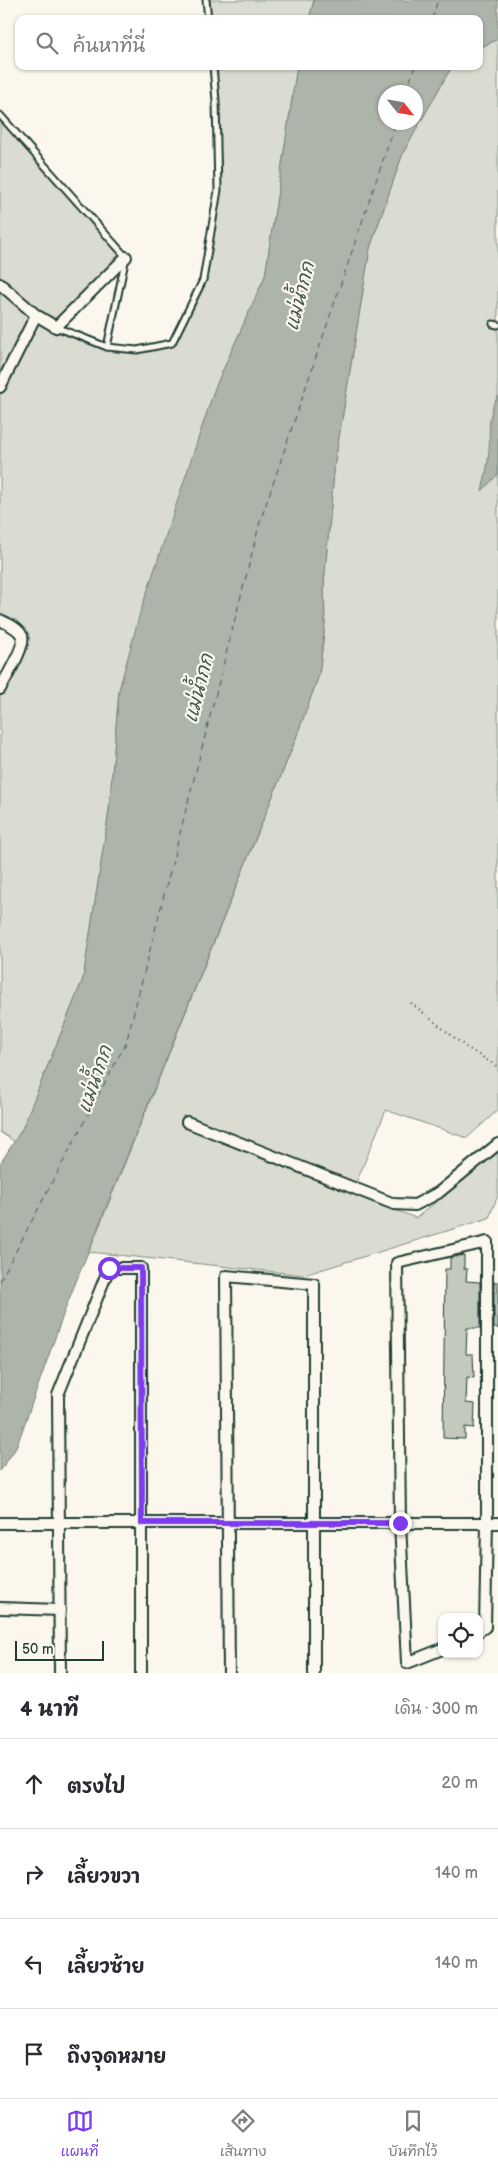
<!DOCTYPE html>
<html lang="th">
<meta charset="utf-8">
<style>
:root{--surface:#fff;--page:#f2f2f3;--text:#2b2b33;--muted:#7c7c81;--line:#e1e1e2;--accent:#7c3aed}
body{margin:0;font-family:"Balsamiq Sans","Playpen Sans Thai",sans-serif;background:var(--page);color:var(--text)}
.controls{position:absolute;right:15px;bottom:15px;display:grid;overflow:hidden;border-radius:10px;box-shadow:0 1px 4px #0004}
.controls button{width:45px;height:45px;display:grid;place-items:center;padding:0;border:0;border-bottom:1px solid var(--line);background:var(--surface);color:var(--text);font:25px sans-serif}
.compass{position:absolute;left:378px;top:85px;width:45px;height:45px;border-radius:50%;background:var(--surface);box-shadow:0 1px 4px #0004;rotate:121deg}
.scale{position:absolute;left:15px;bottom:12px;width:89px;box-sizing:border-box;padding-left:5px;border:2px solid #1f3d34;border-top:0;font-size:14px;line-height:18px;white-space:nowrap;color:#1f3d34;-webkit-text-stroke:4px #fbf7ec;paint-order:stroke}
.stop{position:absolute;width:15px;height:15px;margin:-11px;border:4px solid #7c3aed;border-radius:50%;background:#fff}
.stop.end{background:#7c3aed;border-color:#fff;box-shadow:0 1px 5px #0008}
.list{margin:0;padding:0;list-style:none}
h2{display:flex;justify-content:space-between;align-items:center;height:65px;margin:0;padding:0 20px;font-size:21px}
h2 small{font-size:16px;font-weight:400;color:var(--muted)}
.list li{display:grid;grid-template-columns:32px 1fr auto;gap:15px;align-items:center;box-sizing:border-box;height:90px;padding:0 20px;border-top:1px solid var(--line)}
.list b{display:block;font-size:19px;white-space:nowrap}
.list em{font-size:16px;font-style:normal;color:var(--muted)}
.icon{flex:none;width:28px;height:28px;fill:none;stroke:currentColor;stroke-width:2;stroke-linecap:round;stroke-linejoin:round}
.map{position:relative;flex:none;width:498px;height:1673px;overflow:hidden}
.search{position:absolute;background:var(--surface);box-shadow:0 1px 4px #0004;left:15px;right:15px;top:15px;height:55px;display:flex;align-items:center;gap:12px;box-sizing:border-box;padding:0 18px;border-radius:10px;color:var(--muted);font-size:19px}
.sheet{height:425px;background:var(--surface)}
nav{display:flex;justify-content:space-around;align-items:center;box-sizing:border-box;height:70px;border-top:1px solid var(--line);background:var(--surface);font-size:14px;color:var(--muted)}
nav a{display:grid;justify-items:center;gap:2px}
nav .on{color:var(--accent)}
.map>svg:first-child{display:block}
</style>
<div class="map">
<svg width="498" height="1673" viewBox="0 0 498 1673">
<rect width="100%" height="100%" fill="#fbf7ec"/>
<filter id="ink" filterUnits="userSpaceOnUse"><feTurbulence type="fractalNoise" baseFrequency=".02" numOctaves="2"/><feDisplacementMap in="SourceGraphic" scale="10" xChannelSelector="R" yChannelSelector="G"/><feConvolveMatrix kernelMatrix="1 2 1 2 8 2 1 2 1" color-interpolation-filters="sRGB"/></filter>
<g filter="url(#ink)">
<g fill="#dbdcd1" stroke="#7d8c82">
<polygon points="206,0 314,0 309,19 208,19"/>
<polygon points="498,39 498,1110 467,1138 386,1110 352,1193 416,1218 498,1152 498,1195 489,1218 304,1275 89,1252 293,746 319,675 325,624 324,583 335,462 370,248 403,153 452,66 479,66 479,48"/>
<polygon points="213,66 297,66 265,276 215,388 119,690 109,811 83,979 22,1129 15,1142 0,1132 0,679 23,640 30,638 0,621 0,114 126,257 57,327 107,347 137,350 172,343 203,280 218,190"/>
</g>
<g fill="#adb4aa" stroke="#74847b" fill-rule="evenodd">
<polygon points="314,0 498,0 498,39 479,48 479,19 309,19"/>
<path d="M 297,66 L 452,66 L 403,153 L 370,248 L 335,462 L 324,583 L 325,624 L 319,675 L 293,746 L 67,1304 L 16,1448 L 0,1471 L 0,1164 L 22,1129 L 83,979 L 109,811 L 119,690 L 140,613 L 215,388 L 265,276 ZM 416,92 L 416,122 L 386,122 L 386,92 Z"/>
<path d="M 498,396 L 498,474 L 482,491 C 485,478 488,464 489,451 C 490,431 487,413 498,396 Z"/>
</g>
<g fill="none" stroke-linecap="round" stroke-linejoin="round">
<g stroke="#425b52" stroke-width="1" stroke-dasharray="6 5" stroke-linecap="butt">
<polyline points="432,19 438,0"/>
<polyline points="406,92 415,66"/>
<polyline points="0,1281 126,1043 260,522 396,122"/>
</g>
</g>
<g fill="#c4c9be" stroke="#1f3d34">
<polygon points="464,1255 464,1269 467,1269 466,1281 480,1282 480,1328 467,1328 466,1354 473,1354 474,1378 467,1377 466,1403 475,1404 474,1428 465,1427 465,1439 443,1438 445,1269 450,1269 450,1258"/>
<rect x="494" y="1282" width="4" height="46"/>
</g>
<g fill="none" stroke-linecap="round" stroke-linejoin="round">
<defs>
<g id="service">
<polyline points="206,0 208,19"/>
<polyline points="0,115 126,257 107,347"/>
<polyline points="493,324 498,325"/>
<polyline points="56,327 107,347 137,350 172,343 203,280 218,190 216,101 213,66"/>
</g>
<g id="minor">
<polyline points="0,284 36,315 56,327 126,257"/>
<polyline points="0,387 36,315"/>
<path d="M 0,620 C 6,623 19,628 22,636 C 26,646 5,679 0,689"/>
<polyline points="187,1122 394,1204 415,1205 438,1193 498,1144"/>
<polyline points="0,1523 498,1523"/>
<polyline points="0,1608 60,1610"/>
<polyline points="442,1649 407,1663 400,1523 397,1263 487,1242 487,1523 485,1627 479,1631"/>
<polyline points="60,1673 58,1395 109,1268 141,1268 141,1673"/>
<polyline points="229,1673 226,1276 314,1284 314,1673"/>
</g>
</defs>
<use href="#service" stroke="#1f3d34" stroke-width="9"/>
<use href="#minor" stroke="#1f3d34" stroke-width="14"/>
<polyline stroke="#1f3d34" stroke-width="2" stroke-dasharray="1 4" stroke-linecap="butt" points="411,1003 466,1047 498,1067"/>
<use href="#service" stroke="#fbf7ec" stroke-width="5"/>
<use href="#minor" stroke="#fbf7ec" stroke-width="10"/>
</g>
</g>
<g fill="none" stroke-linecap="round" stroke-linejoin="round" filter="url(#ink)">
<polyline stroke="#7c3aed" stroke-width="6" points="109,1268 141,1268 142,1523 400,1523"/>
</g>
<g text-anchor="middle" stroke-width="4.5" stroke-linejoin="round" paint-order="stroke">
<g font-size="19" font-style="italic" fill="#425b52" stroke="#fbf7ec">
<text transform="translate(299 296) rotate(-76)" y="7">แม่น้ำกก</text>
<text transform="translate(198 688) rotate(-76)" y="7">แม่น้ำกก</text>
<text transform="translate(94 1079) rotate(-71)" y="7">แม่น้ำกก</text>
</g>
</g>
</svg>
<div class="controls">
<button><svg class="icon" aria-label="locate" viewBox="0 0 24 24"><circle cx="12" cy="12" r="6"/><path d="M12 2v4M12 18v4M2 12h4M18 12h4"/></svg></button>
</div>
<svg class="compass" viewBox="-18 -18 36 36"><path d="M0-13l5 13h-10z" fill="#e53935"/><path d="M0 13l5-13h-10z" fill="#7c7c81"/></svg>
<div class="scale">50 m</div>
<div class="stop" style="left:109px;top:1268px"></div>
<div class="stop end" style="left:400px;top:1523px"></div>
<div class="search"><svg class="icon" aria-label="search" viewBox="0 0 24 24"><circle cx="10" cy="10" r="6"/><path d="M15 15l6 6"/></svg>ค้นหาที่นี่</div>
</div>
<section class="sheet">
<h2>4 นาที<small>เดิน · 300 m</small></h2>
<ul class="list">
<li><svg class="icon" aria-label="ahead" viewBox="0 0 24 24"><path d="M12 20V5M6 11l6-6 6 6"/></svg><div><b>ตรงไป</b></div><em>20 m</em></li>
<li><svg class="icon" aria-label="right" viewBox="0 0 24 24"><path d="M7 20v-9h11M14 6l5 5-5 5"/></svg><div><b>เลี้ยวขวา</b></div><em>140 m</em></li>
<li><svg class="icon" aria-label="left" viewBox="0 0 24 24"><path d="M17 20v-9H6M10 6l-5 5 5 5"/></svg><div><b>เลี้ยวซ้าย</b></div><em>140 m</em></li>
<li><svg class="icon" aria-label="arrive" viewBox="0 0 24 24"><path d="M6 21V4h12l-3 4 3 4H6"/></svg><div><b>ถึงจุดหมาย</b></div></li>
</ul>
</section>
<nav>
<a class="on"><svg class="icon" aria-label="map" viewBox="0 0 24 24"><path d="M3 6l6-2 6 2 6-2v14l-6 2-6-2-6 2zM9 4v14M15 6v14"/></svg>แผนที่</a>
<a><svg class="icon" aria-label="directions" viewBox="0 0 24 24"><path d="M12 3l9 9-9 9-9-9zM9 14v-3h6M13 9l2 2-2 2"/></svg>เส้นทาง</a>
<a><svg class="icon" aria-label="saved" viewBox="0 0 24 24"><path d="M7 4h10v16l-5-4-5 4z"/></svg>บันทึกไว้</a>
</nav>
